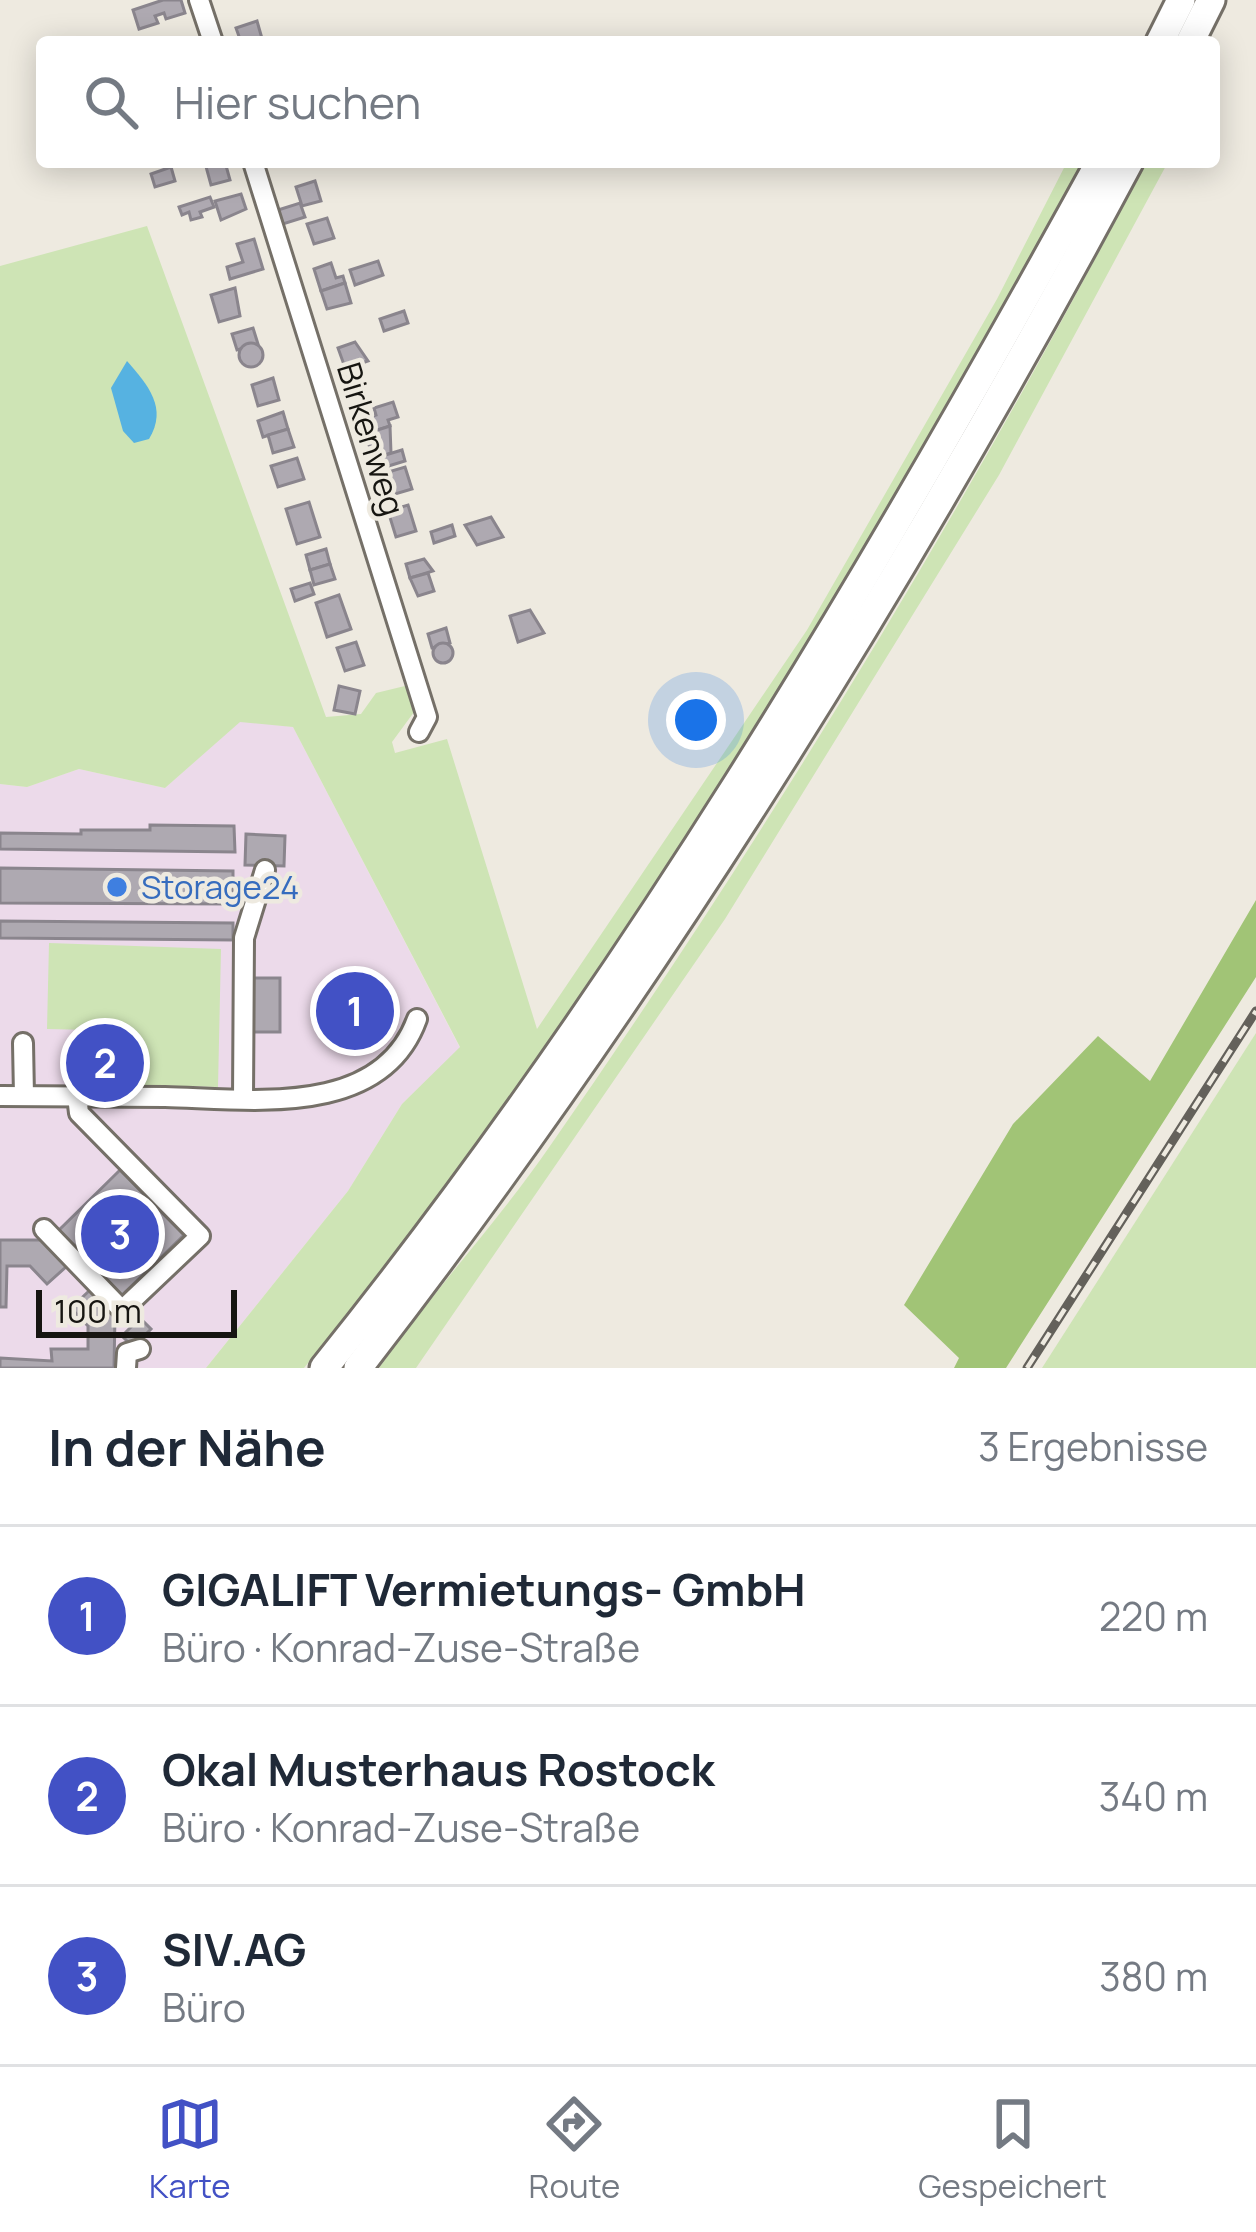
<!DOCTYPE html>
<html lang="de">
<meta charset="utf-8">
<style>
:root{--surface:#fff;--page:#f6f6f7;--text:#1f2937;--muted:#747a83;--line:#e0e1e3;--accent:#4251c5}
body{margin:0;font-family:Manrope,sans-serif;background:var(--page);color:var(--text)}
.scale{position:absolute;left:36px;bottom:30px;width:201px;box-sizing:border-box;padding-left:12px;border:6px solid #161511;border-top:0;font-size:33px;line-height:42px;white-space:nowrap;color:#161511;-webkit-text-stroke:9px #eeeae0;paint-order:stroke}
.you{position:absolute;left:696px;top:720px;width:42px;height:42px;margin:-30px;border:9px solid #fff;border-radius:50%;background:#1a73e8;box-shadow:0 0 0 18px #1a73e833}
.badge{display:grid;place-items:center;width:78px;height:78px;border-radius:50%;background:var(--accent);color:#fff;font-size:39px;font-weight:700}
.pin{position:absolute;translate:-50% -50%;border:6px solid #fff;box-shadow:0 3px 12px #0006}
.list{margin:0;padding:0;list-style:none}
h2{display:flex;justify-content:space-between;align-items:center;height:156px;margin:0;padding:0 48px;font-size:51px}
h2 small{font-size:39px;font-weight:400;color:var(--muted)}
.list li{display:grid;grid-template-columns:78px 1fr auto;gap:36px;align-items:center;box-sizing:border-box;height:180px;padding:0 48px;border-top:3px solid var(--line)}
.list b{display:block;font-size:45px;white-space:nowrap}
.list p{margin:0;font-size:39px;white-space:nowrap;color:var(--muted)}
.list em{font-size:39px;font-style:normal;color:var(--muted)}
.icon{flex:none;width:66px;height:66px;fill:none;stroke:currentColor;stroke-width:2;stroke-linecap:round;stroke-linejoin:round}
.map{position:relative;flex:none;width:1256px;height:1368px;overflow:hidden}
.search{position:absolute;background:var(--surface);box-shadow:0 6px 30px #0003;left:36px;right:36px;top:36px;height:132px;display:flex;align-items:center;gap:30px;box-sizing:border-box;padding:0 42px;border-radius:12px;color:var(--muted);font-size:45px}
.sheet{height:696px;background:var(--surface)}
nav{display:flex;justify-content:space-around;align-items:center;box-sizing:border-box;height:168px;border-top:3px solid var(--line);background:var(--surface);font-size:33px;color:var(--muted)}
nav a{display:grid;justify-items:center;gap:6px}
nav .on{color:var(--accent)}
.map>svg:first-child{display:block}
</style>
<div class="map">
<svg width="1256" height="1368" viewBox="0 0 1256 1368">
<rect width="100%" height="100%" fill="#eeeae0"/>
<polygon fill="#ecdaea" points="240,721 293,727 460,1048 402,1104 348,1191 206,1368 0,1368 0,784 27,787 79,769 165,788"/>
<g fill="#cee4b5">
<path d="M 1067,162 L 1082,162 C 857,584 606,996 304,1368 L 206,1368 L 348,1191 L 402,1104 L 460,1047 L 293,727 L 240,722 L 165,788 L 79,769 L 27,787 L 0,784 L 0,266 L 147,226 L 326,717 L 361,714 L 376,693 L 409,685 L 417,708 L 392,742 L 395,753 L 447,739 L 537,1029 L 807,630 L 997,299 Z"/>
<path d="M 1146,162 L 1168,162 L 999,475 L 725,919 L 416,1368 L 379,1368 C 432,1292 497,1223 550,1146 C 769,831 970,502 1146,162 Z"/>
<polygon points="49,943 221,949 218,1087 135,1085 137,1031 47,1029"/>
<polygon points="1256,1033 1256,1368 1042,1368"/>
</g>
<polygon fill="#a1c476" points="1256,900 1256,977 1006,1368 954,1368 959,1358 904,1305 1013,1124 1098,1036 1150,1081"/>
<path fill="#56b2e1" d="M 127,361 C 148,385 168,408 149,439 L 134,443 L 123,431 L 111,388 Z"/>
<g fill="#aea9b1" stroke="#8a858d" stroke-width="3">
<polygon points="163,0 181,0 185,13 166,19 164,13 155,16 158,23 139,29 133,10"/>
<polygon points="257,21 263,42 241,42 236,28"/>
<polygon points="225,162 230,180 211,185 205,163"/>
<polygon points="171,167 175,181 155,187 151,174"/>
<polygon points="315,181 321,201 302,206 296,187"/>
<polygon points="241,194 246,209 221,220 215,201"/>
<polygon points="210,197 214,207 200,212 202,217 191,220 189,212 182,215 179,207"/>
<polygon points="300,203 305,217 283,224 278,210"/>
<polygon points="327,218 334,238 314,244 307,224"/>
<polygon points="254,239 263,269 230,279 227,267 243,262 237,244"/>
<polygon points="378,261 383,275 355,285 350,270"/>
<polygon points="331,263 336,278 343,276 345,283 321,291 314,269"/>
<polygon points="345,283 351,303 327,309 321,291"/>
<polygon points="235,288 240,316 219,322 211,295"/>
<polygon points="404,311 408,323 384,331 380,319"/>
<polygon points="253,328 258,344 237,350 232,334"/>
<polygon points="355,342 368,361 362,363 365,371 348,376 338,348"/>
<circle cx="251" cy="355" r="12"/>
<polygon points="273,378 279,400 258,406 252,385"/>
<polygon points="393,402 398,417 388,420 390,426 365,434 361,420 376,415 374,408"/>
<polygon points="283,412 288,429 263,437 258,421"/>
<polygon points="390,426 391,453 374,459 365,434"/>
<polygon points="288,429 294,447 273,453 268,435"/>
<polygon points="402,450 405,461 385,467 382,456"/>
<polygon points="297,458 304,479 278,487 271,466"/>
<polygon points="405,467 412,489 385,497 378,475"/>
<polygon points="309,502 320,537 297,544 286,509"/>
<polygon points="408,505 416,531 396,537 388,511"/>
<polygon points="491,517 503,537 477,545 465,525"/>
<polygon points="452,525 455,536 434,543 431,532"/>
<polygon points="326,549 330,564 310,570 306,555"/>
<polygon points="424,559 433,571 410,578 406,564"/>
<polygon points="330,564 335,579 314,585 310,570"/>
<polygon points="428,573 434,591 418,596 410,578"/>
<polygon points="310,583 314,594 295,601 291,589"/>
<polygon points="339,595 351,629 327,637 316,603"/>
<polygon points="530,610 544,633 518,642 510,616"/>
<polygon points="446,628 450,643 432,648 428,634"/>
<polygon points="356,642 364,665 345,671 337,648"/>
<circle cx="443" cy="653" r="10"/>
<polygon points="339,686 360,691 355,714 334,710"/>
<polygon points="150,825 234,826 235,852 0,849 0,833 81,834 81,830 150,830"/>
<polygon points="246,834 285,836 284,866 245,865"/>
<polygon points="0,868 233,871 233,904 0,903"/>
<polygon points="0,921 233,923 233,940 0,938"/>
<rect x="253" y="978" width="27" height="54"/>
<polygon points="345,997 371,1015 364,1025 338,1006"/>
<polygon points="101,1048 128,1050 127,1073 83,1071 84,1055 101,1055"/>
<polygon points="120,1170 184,1235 119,1298 56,1233"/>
<polygon points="0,1240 42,1240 67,1266 47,1284 30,1266 7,1266 6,1307 0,1307"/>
<polygon points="90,1290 115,1315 114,1368 0,1368 0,1358 52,1361 51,1349 88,1349 88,1326 71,1308"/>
<polygon points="140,1318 151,1329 133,1347 122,1336"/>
</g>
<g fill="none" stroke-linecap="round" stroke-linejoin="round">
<defs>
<g id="minor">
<polyline points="199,0 213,42"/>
<polyline points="253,162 427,717 419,732"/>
<polyline points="23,1043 24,1096"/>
<path d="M 0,1096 C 55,1096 110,1097 165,1097 C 250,1099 381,1119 417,1019"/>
<polyline points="243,1099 244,938 265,870"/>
<polyline points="44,1229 122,1310 200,1236 79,1113 77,1096"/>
<polyline points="126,1368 127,1353 140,1349"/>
</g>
<g id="highway">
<polyline points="1160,42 1181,0"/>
<polyline points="1190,42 1211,0"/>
<path d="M 324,1368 C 624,995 870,581 1100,162"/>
<path d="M 358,1368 C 651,990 904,583 1129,162"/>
</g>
</defs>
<use href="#minor" stroke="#757068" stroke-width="24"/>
<use href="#highway" stroke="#757068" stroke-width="33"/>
<use href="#minor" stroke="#fff" stroke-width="18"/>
<use href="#highway" stroke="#fff" stroke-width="27"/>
<defs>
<polyline id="rail" points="1027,1368 1256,1011"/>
</defs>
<use href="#rail" stroke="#64615b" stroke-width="9"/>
<use href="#rail" stroke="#eeeae0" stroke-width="4.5" stroke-dasharray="14" stroke-linecap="butt"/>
</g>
<circle fill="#3f7fe0" stroke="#eeeae0" stroke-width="4.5" cx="117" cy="887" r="12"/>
<g text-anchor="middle" stroke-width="9" stroke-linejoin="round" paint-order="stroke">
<g font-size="33" fill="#161511" stroke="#eeeae0">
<text transform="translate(371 439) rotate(73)" y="12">Birkenweg</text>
</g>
<g font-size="33" fill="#366cbe" stroke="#eeeae0" text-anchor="start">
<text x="141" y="899">Storage24</text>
</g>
</g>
</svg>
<div class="scale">100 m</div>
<div class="you"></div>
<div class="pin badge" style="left:355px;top:1011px">1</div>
<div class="pin badge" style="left:105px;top:1063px">2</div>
<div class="pin badge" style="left:120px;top:1234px">3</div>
<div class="search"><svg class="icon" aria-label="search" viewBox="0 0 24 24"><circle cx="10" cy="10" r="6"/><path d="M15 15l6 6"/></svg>Hier suchen</div>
</div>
<section class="sheet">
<h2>In der Nähe<small>3 Ergebnisse</small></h2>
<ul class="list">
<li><span class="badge">1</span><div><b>GIGALIFT Vermietungs- GmbH</b><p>Büro · Konrad-Zuse-Straße</p></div><em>220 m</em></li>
<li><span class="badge">2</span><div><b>Okal Musterhaus Rostock</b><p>Büro · Konrad-Zuse-Straße</p></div><em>340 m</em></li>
<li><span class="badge">3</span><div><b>SIV.AG</b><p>Büro</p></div><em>380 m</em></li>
</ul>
</section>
<nav>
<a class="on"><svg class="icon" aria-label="map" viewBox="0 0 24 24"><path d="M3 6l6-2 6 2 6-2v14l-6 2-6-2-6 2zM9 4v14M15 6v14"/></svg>Karte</a>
<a><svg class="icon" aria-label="directions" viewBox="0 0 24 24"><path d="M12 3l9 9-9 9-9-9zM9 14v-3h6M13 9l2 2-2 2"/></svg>Route</a>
<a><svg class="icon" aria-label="saved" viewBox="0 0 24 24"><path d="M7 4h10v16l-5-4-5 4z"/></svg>Gespeichert</a>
</nav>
